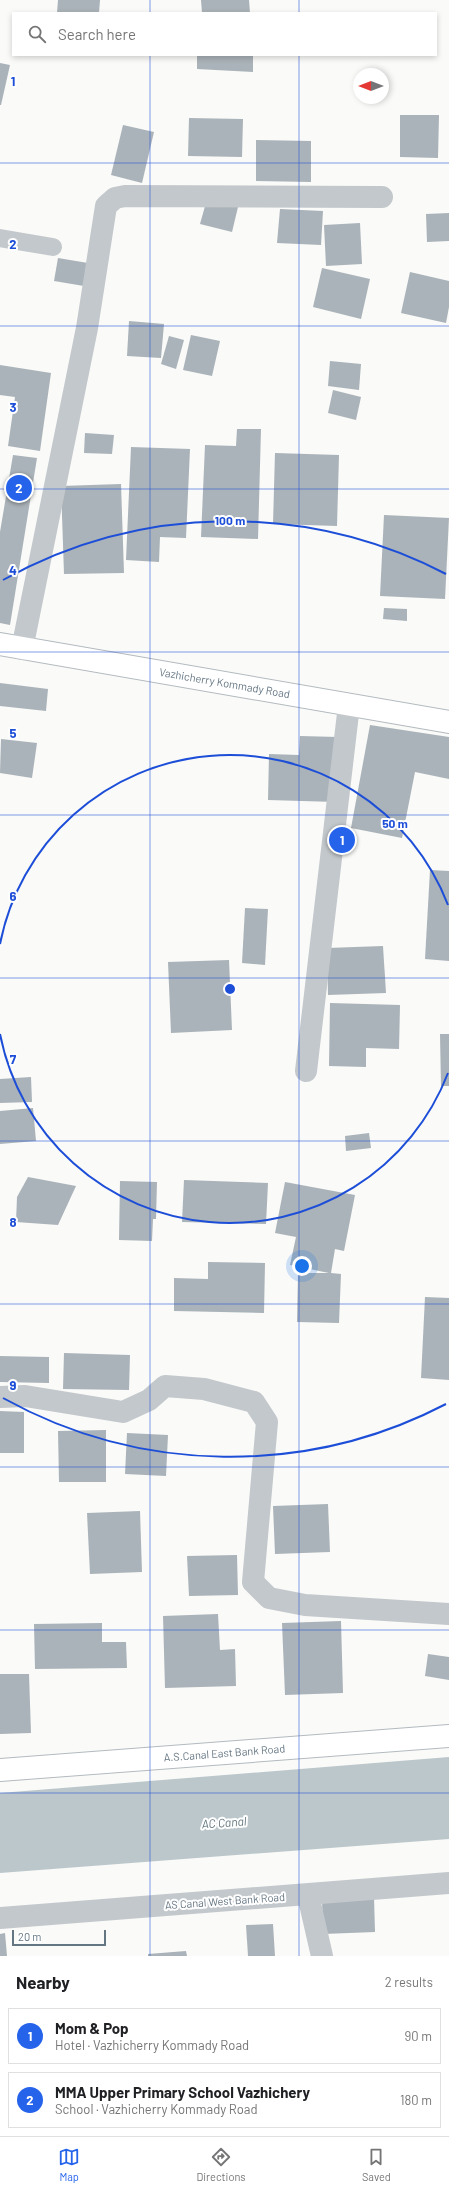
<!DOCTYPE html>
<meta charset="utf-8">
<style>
:root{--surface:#fff;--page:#f2f2f2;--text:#202124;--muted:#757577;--line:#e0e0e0;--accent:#2563eb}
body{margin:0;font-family:Barlow,sans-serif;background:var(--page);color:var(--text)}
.compass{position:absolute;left:353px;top:68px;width:36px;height:36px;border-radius:50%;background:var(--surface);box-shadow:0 2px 6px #0003;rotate:270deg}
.scale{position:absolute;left:12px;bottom:10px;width:94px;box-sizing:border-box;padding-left:4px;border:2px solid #657683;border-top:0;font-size:11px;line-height:14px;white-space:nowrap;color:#657683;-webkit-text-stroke:3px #fff;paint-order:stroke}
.you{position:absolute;left:302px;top:1266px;width:14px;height:14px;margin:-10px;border:3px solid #fff;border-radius:50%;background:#1a73e8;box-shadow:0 0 0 6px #1a73e833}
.badge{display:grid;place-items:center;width:26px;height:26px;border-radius:50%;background:var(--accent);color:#fff;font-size:13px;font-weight:700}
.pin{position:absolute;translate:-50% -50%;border:2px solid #fff;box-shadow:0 1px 4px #0006}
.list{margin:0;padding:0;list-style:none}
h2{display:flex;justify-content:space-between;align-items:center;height:52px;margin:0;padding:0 16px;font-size:17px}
h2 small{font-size:13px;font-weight:400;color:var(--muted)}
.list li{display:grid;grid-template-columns:26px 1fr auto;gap:12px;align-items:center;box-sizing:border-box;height:56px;margin:0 8px 8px;padding:0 8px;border:1px solid var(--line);border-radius:0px}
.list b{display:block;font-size:15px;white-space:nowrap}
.list p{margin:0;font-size:13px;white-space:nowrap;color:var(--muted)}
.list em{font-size:13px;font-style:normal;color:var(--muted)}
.icon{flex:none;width:22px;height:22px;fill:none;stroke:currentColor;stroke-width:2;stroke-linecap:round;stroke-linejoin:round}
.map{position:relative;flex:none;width:449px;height:1956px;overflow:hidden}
.search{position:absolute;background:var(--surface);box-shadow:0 2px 6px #0003;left:12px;right:12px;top:12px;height:44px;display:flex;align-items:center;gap:10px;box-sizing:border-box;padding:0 14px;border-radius:0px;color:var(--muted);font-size:15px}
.sheet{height:180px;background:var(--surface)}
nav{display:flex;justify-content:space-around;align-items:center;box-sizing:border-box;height:56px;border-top:1px solid var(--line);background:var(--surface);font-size:11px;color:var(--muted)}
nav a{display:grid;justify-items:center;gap:2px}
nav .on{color:var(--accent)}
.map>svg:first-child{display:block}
</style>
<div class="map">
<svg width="449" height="1956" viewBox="0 0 449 1956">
<rect width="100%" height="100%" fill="#fafaf8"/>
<polygon fill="#bbc7cb" points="449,1757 449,1839 0,1873 0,1793"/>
<g fill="#aab3b9">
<polygon points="58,0 100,0 99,13 57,13"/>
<polygon points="201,0 249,0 250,13 202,13"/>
<polygon points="197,55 253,55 253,72 197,69"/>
<polygon points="0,63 10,65 1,105 0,105"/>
<polygon points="400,115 439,115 438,158 400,157"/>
<polygon points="189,118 243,119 242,157 188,156"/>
<polygon points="123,125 154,132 142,183 111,175"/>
<polygon points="256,140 311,141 311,182 256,181"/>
<polygon points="207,199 238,207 232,232 200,224"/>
<polygon points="280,209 323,211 321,245 277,243"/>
<polygon points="449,213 449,241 427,242 426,214"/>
<polygon points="360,223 362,264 326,266 324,225"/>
<polygon points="58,258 94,264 90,287 54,281"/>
<polygon points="322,268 370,279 361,319 313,307"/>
<polygon points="410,272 449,281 449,307 446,323 401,313"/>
<polygon points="129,321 164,324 161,358 127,356"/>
<polygon points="191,335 220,341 212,376 183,370"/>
<polygon points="169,336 184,340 176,369 161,364"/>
<polygon points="330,361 361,364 359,390 328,386"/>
<polygon points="0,365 51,373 40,451 8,446 15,397 0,395"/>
<polygon points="333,390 361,397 356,420 328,413"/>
<polygon points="237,429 261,429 258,539 201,537 205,445 236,446"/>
<polygon points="85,433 114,435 112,454 84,453"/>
<polygon points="131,447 190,449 186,538 160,537 159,562 126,560"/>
<polygon points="275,453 339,455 337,526 273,524"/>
<polygon points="13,455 37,458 10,625 0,623 0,532"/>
<polygon points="121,484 124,573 64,574 61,486"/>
<polygon points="384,515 449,518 445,599 380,596"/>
<polygon points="384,608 407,609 407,621 383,619"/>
<polygon points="0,683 48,689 46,711 0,706"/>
<polygon points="370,725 449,737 449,779 415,772 402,838 351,828"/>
<polygon points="300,736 338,737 336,802 268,800 269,754 299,755"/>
<polygon points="1,739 37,743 32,778 0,773"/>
<polygon points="430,870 449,871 449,961 425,959"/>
<polygon points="245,908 268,909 265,965 242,963"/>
<polygon points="383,946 386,993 328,995 327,948"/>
<polygon points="229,960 232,1030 171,1033 168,962"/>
<polygon points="330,1003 400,1005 399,1049 366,1048 366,1067 329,1066"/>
<polygon points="440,1034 449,1034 449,1086 441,1086"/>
<polygon points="31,1077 32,1102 0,1103 0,1079"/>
<polygon points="33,1108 36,1141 0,1144 0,1111"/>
<polygon points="369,1133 371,1148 346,1151 345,1136"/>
<polygon points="28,1177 76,1186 58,1225 16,1222 17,1197"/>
<polygon points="184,1180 268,1183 266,1224 182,1222"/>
<polygon points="120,1181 157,1182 156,1219 153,1219 152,1241 119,1240"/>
<polygon points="285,1182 355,1195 344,1251 335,1249 331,1273 341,1274 339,1323 297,1322 298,1273 329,1273 290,1265 296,1237 275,1233"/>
<polygon points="208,1262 265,1263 264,1313 174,1311 174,1278 208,1279"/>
<polygon points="425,1297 449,1298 449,1380 421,1378"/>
<polygon points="64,1353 130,1355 129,1390 63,1389"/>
<polygon points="0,1356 49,1357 49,1383 0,1382"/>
<polygon points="0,1411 24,1412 24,1453 0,1453"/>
<polygon points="106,1430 106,1482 59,1482 58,1431"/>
<polygon points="127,1433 168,1435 166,1476 125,1474"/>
<polygon points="328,1504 330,1552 275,1554 273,1506"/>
<polygon points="140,1511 142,1572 90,1574 87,1513"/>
<polygon points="237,1555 238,1595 189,1596 187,1556"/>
<polygon points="218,1614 220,1650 235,1649 236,1686 165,1688 163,1616"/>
<polygon points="341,1621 343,1693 285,1695 282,1623"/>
<polygon points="102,1623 102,1642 126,1642 127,1668 35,1669 34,1624"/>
<polygon points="428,1654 449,1657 449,1680 425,1676"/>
<polygon points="0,1674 29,1674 31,1733 0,1734"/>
<polygon points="374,1897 375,1932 323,1934 322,1899"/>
<polygon points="273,1924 275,1956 248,1956 246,1925"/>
<polygon points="5,1933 7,1956 0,1956 0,1934"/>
<polygon points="186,1951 187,1956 148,1956 148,1954"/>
</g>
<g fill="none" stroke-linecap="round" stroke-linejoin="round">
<defs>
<g id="secondary">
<path id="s1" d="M 0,644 L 449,722"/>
<path id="s2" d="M 0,1770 L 449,1736"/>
</g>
</defs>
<use href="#secondary" stroke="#b3babf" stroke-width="24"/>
<polyline stroke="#c3c8cc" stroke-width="18" points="0,238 53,247"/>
<g stroke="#c3c8cc" stroke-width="22">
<polyline points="22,649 87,328 106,206 115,198 125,196 382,197"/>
<polyline points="306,1071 349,705"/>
<polyline points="0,1397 25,1396 123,1412 149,1400 165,1386 204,1389 254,1402 267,1422 253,1582 269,1598 305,1605 449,1614"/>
<polyline points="308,1895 322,1956"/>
</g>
<polyline stroke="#c3c8cc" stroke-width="22" points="0,1918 449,1883"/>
<use href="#secondary" stroke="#fff" stroke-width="22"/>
</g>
<path fill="none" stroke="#1d4ed8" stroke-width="1" stroke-opacity="0.55" d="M 150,0 L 150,13M 299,0 L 299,13M 150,55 L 150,1956M 299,55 L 299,1956M 0,163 L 449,163M 0,326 L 449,326M 0,489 L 449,489M 0,652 L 449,652M 0,815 L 449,815M 0,978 L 449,978M 0,1141 L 449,1141M 0,1304 L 449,1304M 0,1467 L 449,1467M 0,1630 L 449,1630M 0,1793 L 449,1793"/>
<g fill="none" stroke="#1d4ed8" stroke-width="2">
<path d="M448 1073A234 234 0 0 1 0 1034M0 944A234 234 0 0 1 448 905"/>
<path d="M446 1404A468 468 0 0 1 3 1398M3 580A468 468 0 0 1 446 574"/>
</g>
<g text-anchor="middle" stroke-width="4" stroke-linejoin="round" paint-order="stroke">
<g font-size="11" fill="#657683" stroke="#fff">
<text dy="4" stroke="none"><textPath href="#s1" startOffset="228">Vazhicherry Kommady Road</textPath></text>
<text dy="4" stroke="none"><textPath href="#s2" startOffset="225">A.S.Canal East Bank Road</textPath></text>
<text transform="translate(225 1901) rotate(-4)" y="4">AS Canal West Bank Road</text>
</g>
<g font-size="12" font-style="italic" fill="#60757c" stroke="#fff">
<text transform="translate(224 1823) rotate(-4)" y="4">AC Canal</text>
</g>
</g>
<g font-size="13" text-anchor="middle" font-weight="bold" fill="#1d4ed8" stroke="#fff" stroke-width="4" stroke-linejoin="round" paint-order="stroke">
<text x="13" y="86">1</text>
<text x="13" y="249">2</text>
<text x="13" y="412">3</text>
<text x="13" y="575">4</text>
<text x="13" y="738">5</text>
<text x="13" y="901">6</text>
<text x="13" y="1064">7</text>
<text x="13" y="1227">8</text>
<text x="13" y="1390">9</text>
</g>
<circle cx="230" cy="989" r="6" fill="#1d4ed8" stroke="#fff" stroke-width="2"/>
<g font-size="12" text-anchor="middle" font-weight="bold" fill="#1d4ed8" stroke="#fff" stroke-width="4" stroke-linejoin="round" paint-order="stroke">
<text x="230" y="525">100 m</text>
<text x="395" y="828">50 m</text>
</g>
</svg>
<svg class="compass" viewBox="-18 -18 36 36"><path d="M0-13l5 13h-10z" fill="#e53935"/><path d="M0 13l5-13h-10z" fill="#757577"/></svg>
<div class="scale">20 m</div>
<div class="you"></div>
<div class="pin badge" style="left:342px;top:840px">1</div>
<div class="pin badge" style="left:19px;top:488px">2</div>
<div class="search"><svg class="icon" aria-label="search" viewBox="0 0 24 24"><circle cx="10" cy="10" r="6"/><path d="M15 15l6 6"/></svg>Search here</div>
</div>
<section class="sheet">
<h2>Nearby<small>2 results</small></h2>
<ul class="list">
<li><span class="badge">1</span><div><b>Mom &amp; Pop</b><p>Hotel · Vazhicherry Kommady Road</p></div><em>90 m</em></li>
<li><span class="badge">2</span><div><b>MMA Upper Primary School Vazhichery</b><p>School · Vazhicherry Kommady Road</p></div><em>180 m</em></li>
</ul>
</section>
<nav>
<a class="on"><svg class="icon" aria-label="map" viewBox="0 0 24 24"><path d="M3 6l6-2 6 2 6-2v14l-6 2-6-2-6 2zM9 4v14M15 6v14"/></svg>Map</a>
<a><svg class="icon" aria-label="directions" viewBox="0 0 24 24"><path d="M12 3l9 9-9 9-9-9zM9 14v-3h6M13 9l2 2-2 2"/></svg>Directions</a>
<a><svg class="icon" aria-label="saved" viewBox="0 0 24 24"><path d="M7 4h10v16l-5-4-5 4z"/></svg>Saved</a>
</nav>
